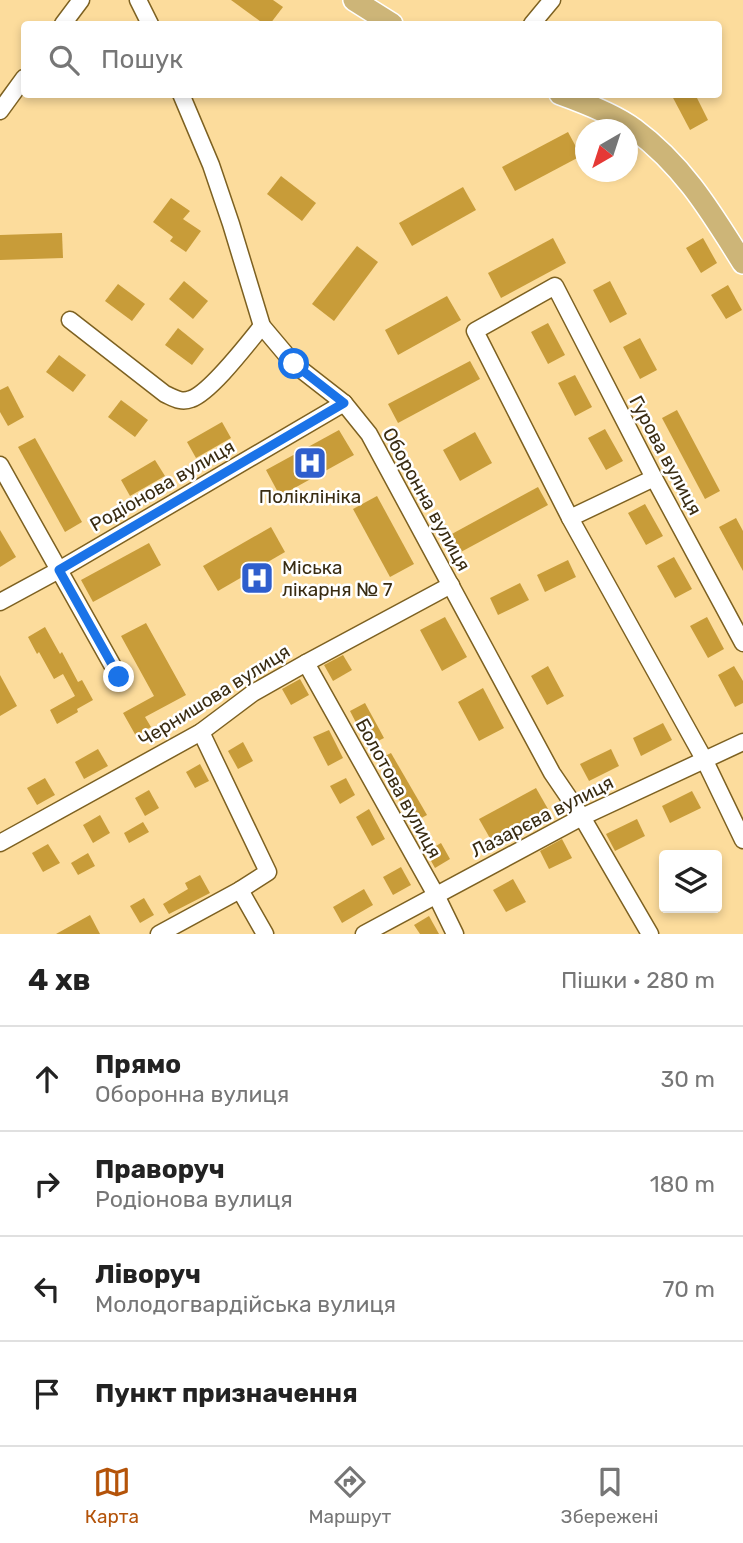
<!DOCTYPE html>
<html lang="uk">
<meta charset="utf-8">
<style>
:root{--surface:#fff;--page:#f6f6f6;--text:#222;--muted:#767676;--line:#e0e0e0;--accent:#b45309}
body{margin:0;font-family:Rubik,sans-serif;background:var(--page);color:var(--text)}
.controls{position:absolute;right:21px;bottom:21px;display:grid;overflow:hidden;border-radius:7px;box-shadow:0 4px 10px #0003}
.controls button{width:63px;height:63px;display:grid;place-items:center;padding:0;border:0;border-bottom:2px solid var(--line);background:var(--surface);color:var(--text);font:35px sans-serif}
.compass{position:absolute;left:575px;top:119px;width:63px;height:63px;border-radius:50%;background:var(--surface);box-shadow:0 4px 10px #0003;rotate:219deg}
.stop{position:absolute;width:21px;height:21px;margin:-16px;border:5px solid #1a73e8;border-radius:50%;background:#fff}
.stop.end{background:#1a73e8;border-color:#fff;box-shadow:0 2px 7px #0008}
.list{margin:0;padding:0;list-style:none}
h2{display:flex;justify-content:space-between;align-items:center;height:91px;margin:0;padding:0 28px;font-size:30px}
h2 small{font-size:23px;font-weight:400;color:var(--muted)}
.list li{display:grid;grid-template-columns:46px 1fr auto;gap:21px;align-items:center;box-sizing:border-box;height:105px;padding:0 28px;border-top:2px solid var(--line)}
.list b{display:block;font-size:26px;white-space:nowrap}
.list p{margin:0;font-size:23px;white-space:nowrap;color:var(--muted)}
.list em{font-size:23px;font-style:normal;color:var(--muted)}
.icon{flex:none;width:38px;height:38px;fill:none;stroke:currentColor;stroke-width:2;stroke-linecap:round;stroke-linejoin:round}
.map{position:relative;flex:none;width:743px;height:934px;overflow:hidden}
.search{position:absolute;background:var(--surface);box-shadow:0 4px 10px #0003;left:21px;right:21px;top:21px;height:77px;display:flex;align-items:center;gap:18px;box-sizing:border-box;padding:0 24px;border-radius:7px;color:var(--muted);font-size:26px}
.sheet{height:511px;background:var(--surface)}
nav{display:flex;justify-content:space-around;align-items:center;box-sizing:border-box;height:98px;border-top:2px solid var(--line);background:var(--surface);font-size:19px;color:var(--muted)}
nav a{display:grid;justify-items:center;gap:4px}
nav .on{color:var(--accent)}
.map>svg:first-child{display:block}
</style>
<div class="map">
<svg width="743" height="934" viewBox="0 0 743 934">
<rect width="100%" height="100%" fill="#fcdc9c"/>
<g fill="#c89c39">
<polygon points="231,0 273,0 283,7 270,24 264,24"/>
<polygon points="671,94 695,94 708,120 690,130"/>
<polygon points="568,132 581,156 515,191 502,167"/>
<polygon points="281,176 316,203 302,221 267,194"/>
<polygon points="463,187 476,210 412,246 399,223"/>
<polygon points="171,198 190,211 183,219 201,231 186,252 170,241 173,237 153,222"/>
<polygon points="62,233 63,258 0,260 0,235"/>
<polygon points="553,238 566,263 501,298 488,273"/>
<polygon points="703,238 717,263 701,273 686,248"/>
<polygon points="357,246 378,262 334,321 312,304"/>
<polygon points="184,281 208,301 193,319 169,299"/>
<polygon points="610,281 627,314 610,323 593,290"/>
<polygon points="118,284 145,304 132,321 105,301"/>
<polygon points="728,285 742,310 726,319 711,295"/>
<polygon points="447,296 461,320 398,355 385,330"/>
<polygon points="548,323 565,355 548,364 531,332"/>
<polygon points="178,328 204,349 192,365 165,345"/>
<polygon points="640,338 657,370 640,379 623,347"/>
<polygon points="59,355 86,375 73,392 46,372"/>
<polygon points="470,361 480,379 398,423 388,404"/>
<polygon points="575,375 592,407 575,416 558,383"/>
<polygon points="8,386 24,417 8,426 0,412 0,390"/>
<polygon points="121,400 148,420 135,437 108,417"/>
<polygon points="677,410 720,491 705,499 662,418"/>
<polygon points="222,422 231,438 196,458 187,442"/>
<polygon points="605,429 623,461 606,470 588,438"/>
<polygon points="339,430 354,455 280,496 266,470"/>
<polygon points="475,432 492,463 460,481 443,450"/>
<polygon points="35,438 82,522 65,532 18,447"/>
<polygon points="155,460 165,476 130,496 121,480"/>
<polygon points="538,487 548,505 459,553 450,535"/>
<polygon points="377,496 414,564 390,577 353,509"/>
<polygon points="645,504 663,536 646,545 628,513"/>
<polygon points="736,518 743,531 743,571 719,527"/>
<polygon points="271,527 285,552 218,591 203,566"/>
<polygon points="0,530 16,557 0,567"/>
<polygon points="149,543 161,565 93,602 81,580"/>
<polygon points="674,557 692,589 675,598 657,566"/>
<polygon points="568,560 576,577 545,592 537,575"/>
<polygon points="520,583 529,600 498,615 490,598"/>
<polygon points="445,617 467,657 442,671 420,630"/>
<polygon points="707,617 724,649 708,658 690,626"/>
<polygon points="146,623 186,695 145,717 151,727 136,736 123,713 154,696 121,636"/>
<polygon points="45,627 60,654 62,652 78,682 82,680 93,700 77,709 78,712 57,724 50,710 75,696 63,674 54,679 39,652 37,654 28,637"/>
<polygon points="343,655 352,670 333,681 324,665"/>
<polygon points="548,666 564,696 547,705 531,676"/>
<polygon points="734,666 743,681 743,703 735,707 718,675"/>
<polygon points="0,675 17,706 0,716"/>
<polygon points="300,679 309,695 291,705 282,689"/>
<polygon points="483,688 504,728 479,741 458,702"/>
<polygon points="365,703 384,738 368,746 350,711"/>
<polygon points="663,723 672,740 641,756 633,738"/>
<polygon points="329,730 343,758 328,766 313,737"/>
<polygon points="243,742 253,761 238,769 228,751"/>
<polygon points="98,749 108,766 84,779 75,762"/>
<polygon points="611,749 619,766 589,781 580,764"/>
<polygon points="391,753 427,815 412,823 377,760"/>
<polygon points="200,764 209,781 195,788 186,772"/>
<polygon points="45,778 55,795 37,805 27,788"/>
<polygon points="346,778 355,795 340,804 330,786"/>
<polygon points="536,788 548,809 491,840 479,819"/>
<polygon points="149,790 159,808 145,816 135,798"/>
<polygon points="692,791 701,808 670,823 662,806"/>
<polygon points="369,809 385,839 372,846 356,817"/>
<polygon points="100,815 110,833 93,843 83,825"/>
<polygon points="637,819 645,836 615,851 606,834"/>
<polygon points="143,822 149,832 129,843 124,833"/>
<polygon points="562,839 572,858 549,869 540,851"/>
<polygon points="441,843 450,859 435,868 426,852"/>
<polygon points="48,844 60,863 43,872 32,853"/>
<polygon points="88,853 95,866 78,875 71,863"/>
<polygon points="401,867 411,885 393,895 383,877"/>
<polygon points="200,875 210,893 169,914 163,904 188,889 185,883"/>
<polygon points="513,879 526,902 506,912 493,890"/>
<polygon points="364,889 373,905 342,923 333,907"/>
<polygon points="144,898 154,915 140,923 130,906"/>
<polygon points="90,915 100,934 56,934"/>
<polygon points="429,916 439,934 420,934 414,925"/>
</g>
<g fill="none" stroke-linecap="round" stroke-linejoin="round">
<defs>
<g id="minor">
<polyline points="138,0 150,24"/>
<polyline points="63,24 81,0"/>
<polyline points="532,24 552,0"/>
<polyline points="181,94 211,165 231,224 262,326 294,364 344,403 369,434 552,773 582,817 650,934"/>
<polyline points="0,111 24,78"/>
<path d="M 70,320 L 165,394 C 174,398 181,403 191,399 C 211,392 248,343 262,326"/>
<polyline points="0,465 119,677"/>
<polyline points="570,518 654,478"/>
<polyline points="0,602 59,570 344,403"/>
<polyline points="743,643 654,478 555,286 475,331 570,518 704,759 743,840"/>
<polyline points="306,663 436,895 455,934"/>
<polyline points="0,843 201,732 253,693 306,663 451,585"/>
<polyline points="240,890 265,934"/>
<polyline points="159,934 240,890 268,872 201,732"/>
<polyline points="364,934 582,817 743,742"/>
</g>
<g id="major">
<polyline points="354,0 392,24"/>
<path d="M 560,94 C 582,102 616,115 634,129 C 684,166 711,212 743,263"/>
</g>
</defs>
<use href="#minor" stroke="#7d6121" stroke-width="19"/>
<use href="#major" stroke="#fff" stroke-width="24"/>
<use href="#minor" stroke="#fff" stroke-width="16"/>
<use href="#major" stroke="#cdb578" stroke-width="21"/>
</g>
<g fill="none" stroke-linecap="round" stroke-linejoin="round">
<polyline stroke="#1a73e8" stroke-width="9" points="119,677 59,570 344,403 294,364"/>
</g>
<defs>
<symbol id="hospital-square" viewBox="-11 -11 22 22"><rect x="-9" y="-9" width="18" height="18" rx="4" fill="#2f5ecd" stroke="#fff"/><path d="M-5-5h3v3.5h4V-5h3V5h-3V1.5h-4V5h-3Z" fill="#fff"/></symbol>
</defs>
<g fill-rule="evenodd">
<use href="#hospital-square" x="291" y="444" width="38" height="38"/>
<use href="#hospital-square" x="238" y="559" width="38" height="38"/>
</g>
<g text-anchor="middle" stroke-width="5" stroke-linejoin="round" paint-order="stroke">
<g font-size="19" fill="#392c12" stroke="#fff">
<text transform="translate(666 455) rotate(62)" y="7">Гурова вулиця</text>
<text transform="translate(162 485) rotate(-30)" y="7">Родіонова вулиця</text>
<text transform="translate(427 499) rotate(61)" y="7">Оборонна вулиця</text>
<text transform="translate(214 695) rotate(-32)" y="7">Чернишова вулиця</text>
<text transform="translate(399 788) rotate(61)" y="7">Болотова вулиця</text>
<text transform="translate(542 816) rotate(-27)" y="7">Лазарєва вулиця</text>
</g>
<g font-size="19" fill="#392c12" stroke="#fff">
<text x="310" y="503">Поліклініка</text>
<text x="282" y="574" text-anchor="start">Міська<tspan x="282" dy="22">лікарня № 7</tspan></text>
</g>
</g>
</svg>
<div class="controls">
<button><svg class="icon" aria-label="layers" viewBox="0 0 24 24"><path d="M12 4l9 5-9 5-9-5zM3 14l9 5 9-5"/></svg></button>
</div>
<svg class="compass" viewBox="-18 -18 36 36"><path d="M0-13l5 13h-10z" fill="#e53935"/><path d="M0 13l5-13h-10z" fill="#767676"/></svg>
<div class="stop" style="left:294px;top:364px"></div>
<div class="stop end" style="left:119px;top:677px"></div>
<div class="search"><svg class="icon" aria-label="search" viewBox="0 0 24 24"><circle cx="10" cy="10" r="6"/><path d="M15 15l6 6"/></svg>Пошук</div>
</div>
<section class="sheet">
<h2>4 хв<small>Пішки · 280 m</small></h2>
<ul class="list">
<li><svg class="icon" aria-label="ahead" viewBox="0 0 24 24"><path d="M12 20V5M6 11l6-6 6 6"/></svg><div><b>Прямо</b><p>Оборонна вулиця</p></div><em>30 m</em></li>
<li><svg class="icon" aria-label="right" viewBox="0 0 24 24"><path d="M7 20v-9h11M14 6l5 5-5 5"/></svg><div><b>Праворуч</b><p>Родіонова вулиця</p></div><em>180 m</em></li>
<li><svg class="icon" aria-label="left" viewBox="0 0 24 24"><path d="M17 20v-9H6M10 6l-5 5 5 5"/></svg><div><b>Ліворуч</b><p>Молодогвардійська вулиця</p></div><em>70 m</em></li>
<li><svg class="icon" aria-label="arrive" viewBox="0 0 24 24"><path d="M6 21V4h12l-3 4 3 4H6"/></svg><div><b>Пункт призначення</b></div></li>
</ul>
</section>
<nav>
<a class="on"><svg class="icon" aria-label="map" viewBox="0 0 24 24"><path d="M3 6l6-2 6 2 6-2v14l-6 2-6-2-6 2zM9 4v14M15 6v14"/></svg>Карта</a>
<a><svg class="icon" aria-label="directions" viewBox="0 0 24 24"><path d="M12 3l9 9-9 9-9-9zM9 14v-3h6M13 9l2 2-2 2"/></svg>Маршрут</a>
<a><svg class="icon" aria-label="saved" viewBox="0 0 24 24"><path d="M7 4h10v16l-5-4-5 4z"/></svg>Збережені</a>
</nav>
